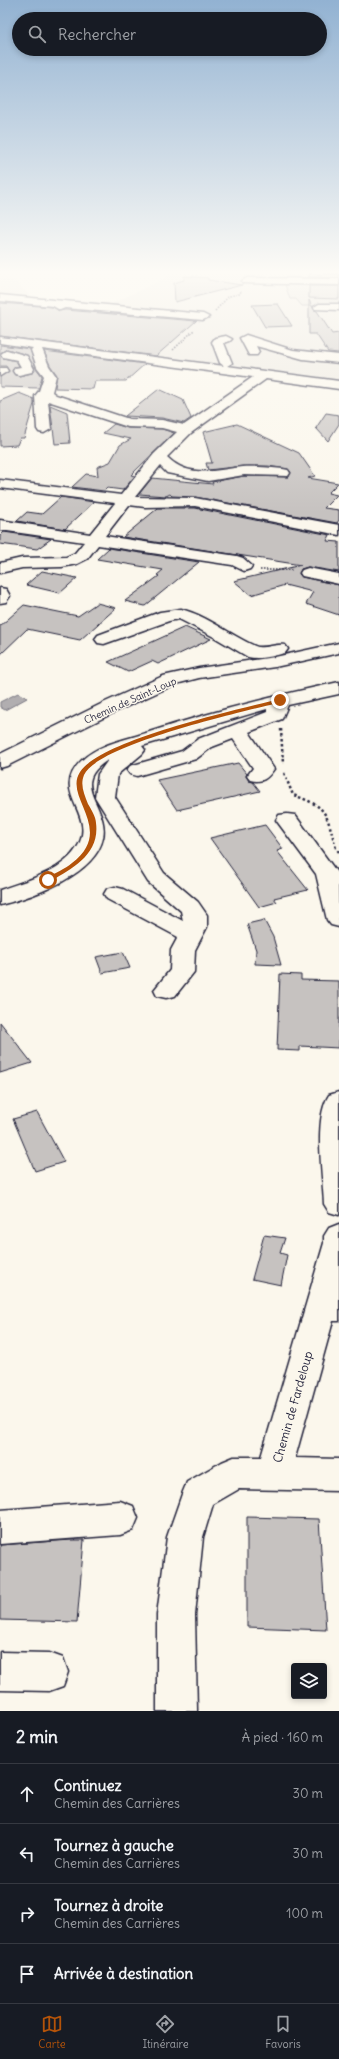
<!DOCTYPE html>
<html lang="fr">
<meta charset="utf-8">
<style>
:root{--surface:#171b24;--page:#20242c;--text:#f1f3f6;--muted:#9ea1a6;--line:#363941;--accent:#b45309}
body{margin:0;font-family:Delius,sans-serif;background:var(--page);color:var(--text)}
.controls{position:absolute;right:12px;bottom:12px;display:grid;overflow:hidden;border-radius:4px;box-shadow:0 2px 6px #0003}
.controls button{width:36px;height:36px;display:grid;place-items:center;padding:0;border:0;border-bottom:1px solid var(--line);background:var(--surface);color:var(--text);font:20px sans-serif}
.stop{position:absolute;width:12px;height:12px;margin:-9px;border:3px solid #b45309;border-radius:50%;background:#fff}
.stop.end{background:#b45309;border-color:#fff;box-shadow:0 1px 4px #0008}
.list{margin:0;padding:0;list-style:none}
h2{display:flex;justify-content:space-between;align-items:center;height:52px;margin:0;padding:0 16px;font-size:17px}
h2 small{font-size:13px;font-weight:400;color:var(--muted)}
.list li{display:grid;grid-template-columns:26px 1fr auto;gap:12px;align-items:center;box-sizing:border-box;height:60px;padding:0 16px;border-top:1px solid var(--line)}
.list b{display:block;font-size:15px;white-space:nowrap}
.list p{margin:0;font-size:13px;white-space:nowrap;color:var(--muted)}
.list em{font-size:13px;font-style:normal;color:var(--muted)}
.icon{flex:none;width:22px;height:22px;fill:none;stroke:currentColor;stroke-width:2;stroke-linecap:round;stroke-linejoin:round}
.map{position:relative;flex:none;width:339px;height:1711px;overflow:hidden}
.search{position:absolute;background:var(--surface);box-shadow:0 2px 6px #0003;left:12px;right:12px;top:12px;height:44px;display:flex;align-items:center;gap:10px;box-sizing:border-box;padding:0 14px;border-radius:22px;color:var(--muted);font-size:15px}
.sheet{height:292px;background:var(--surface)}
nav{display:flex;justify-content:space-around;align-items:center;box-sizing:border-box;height:56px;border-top:1px solid var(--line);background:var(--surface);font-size:11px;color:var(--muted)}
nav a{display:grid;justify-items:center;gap:2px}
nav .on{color:var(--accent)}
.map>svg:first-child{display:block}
</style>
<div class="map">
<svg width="339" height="1711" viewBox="0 0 339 1711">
<rect width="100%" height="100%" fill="#fbf7ec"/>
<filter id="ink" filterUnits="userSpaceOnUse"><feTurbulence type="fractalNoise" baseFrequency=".025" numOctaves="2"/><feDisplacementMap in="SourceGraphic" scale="8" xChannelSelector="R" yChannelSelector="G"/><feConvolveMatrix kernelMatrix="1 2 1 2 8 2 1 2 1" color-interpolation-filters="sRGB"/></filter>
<g filter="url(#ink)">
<polygon fill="#ebe7df" points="170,274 339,274 339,281 296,299 339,306 339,384 0,338 0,278 14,280 34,300 105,307 163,279"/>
<polygon fill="#dbd8d3" stroke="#7e7d87" points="339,281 339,306 302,306 296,299 290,299 284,282"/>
<polygon fill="#b1aeb0" stroke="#787681" points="18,693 27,698 5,710 0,707 0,702"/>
<g fill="#c6c2c0" stroke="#22223b">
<polygon points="309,274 339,274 339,278 309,277"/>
<polygon points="184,276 208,278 208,280 242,285 175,302 174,283 184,280"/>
<polygon points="309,286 339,286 339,299 309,298"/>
<polygon points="309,300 314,310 317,311 332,334 339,333 339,353 328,352 316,334 309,334"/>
<polygon points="0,303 53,307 59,311 65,310 196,321 156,356 0,336"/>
<polygon points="278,304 292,326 265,327 252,305"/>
<polygon points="0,345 30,349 36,368 42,376 39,388 0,387 0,377 9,371 6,366 0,366 0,355 3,358 16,361 19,366 15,367 12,370 15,375 19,376 32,373 35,368 27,355 7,349 0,353"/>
<polygon points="44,351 145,364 126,381 95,381 93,389 55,388 57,375 50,365"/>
<polygon points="159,389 183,400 191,418 184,423 162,418 125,416"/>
<polygon points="19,393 34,399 34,404 24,438 20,438 17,445 0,446 0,401"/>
<polygon points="50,405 67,412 70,443 55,444"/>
<polygon points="326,413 339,415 339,424 328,441 316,428"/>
<polygon points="114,424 128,428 162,429 174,433 131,475 135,476 123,490 107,488 104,491 72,487 86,474 98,476 97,467 110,462 120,445 131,439 103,433"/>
<polygon points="237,424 299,453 315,476 308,478 338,483 328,493 337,495 324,508 339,510 339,520 337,523 195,497 172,496 170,494 166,496 139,494 152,478 213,484 212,482 244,476 289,477 291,472 288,469 268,466 243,466 208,470 206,463 212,463 203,432"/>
<polygon points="61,497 94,502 65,529 17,521 27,512 42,514"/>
<polygon points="158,508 195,508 330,535 327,541 339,542 339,572 308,567 301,569 299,574 302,577 339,585 339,615 306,604 313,592 285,585 251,595 234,581 301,565 123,537"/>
<polygon points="4,532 51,539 37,549 0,544 0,536"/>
<polygon points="109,548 199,562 145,606 125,601 159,576 157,575 163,570 97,559"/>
<polygon points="42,571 77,578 60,593 26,585"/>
<polygon points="97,603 116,608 80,640 27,629 0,655 0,626 24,605 78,616"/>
<polygon points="185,627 211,639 158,664 152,661 128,672 108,662"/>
<polygon points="238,763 247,774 246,776 249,781 253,782 260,791 177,810 157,780"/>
<polygon points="265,825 283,849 277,851 308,890 274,898 277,902 259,907 210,838"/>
<polygon points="264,920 273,937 281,965 255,964 256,950 247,924"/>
<polygon points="123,952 130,968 102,973 96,957"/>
<polygon points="280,974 301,975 301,980 339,981 339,1048 300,1046 300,1051 277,1050"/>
<polygon points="0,1022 32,1063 0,1073"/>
<polygon points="37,1112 64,1162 35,1171 13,1119"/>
<polygon points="264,1235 285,1238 280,1253 287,1255 281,1285 252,1279"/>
<polygon points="247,1517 319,1519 326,1630 247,1627"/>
<polygon points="71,1540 84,1540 77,1622 0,1620 0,1545"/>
</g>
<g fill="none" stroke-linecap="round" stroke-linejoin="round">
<defs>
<g id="minor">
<polygon points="247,278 339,279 339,285 243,283 242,281"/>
<polygon points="0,295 203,314 209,317 203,320 65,308 60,310 53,306 0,301"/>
<polygon points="319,304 339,304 339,310 315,309 314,307"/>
<polygon points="246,335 293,350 339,355 339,363 303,359 256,346 259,352 257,355 249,355 240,338"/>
<path d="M 226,336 L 232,339 L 230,341 L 224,343 L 232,363 L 227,366 L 339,381 L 339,389 L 266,379 L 191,433 L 167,457 C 189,479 215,470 243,467 C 256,466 270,468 283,469 L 288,470 L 290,473 L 288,476 L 244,475 L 208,481 L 167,473 L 160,466 L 135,497 L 195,498 L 339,525 L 339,535 L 195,506 L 145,507 L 129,505 L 105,536 L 237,556 L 243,558 L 252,566 L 250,569 L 244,571 L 232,565 L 98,545 L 87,559 L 77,564 L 62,567 L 22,568 L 0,573 L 0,563 L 22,558 L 66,557 L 75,553 L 84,542 L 0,530 L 0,520 L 90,534 L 115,503 L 0,488 L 0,480 L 121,495 L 154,454 L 177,432 L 162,428 L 128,427 L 48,401 L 51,429 L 44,433 L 39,432 L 37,429 L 35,396 L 39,391 L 44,376 L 37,367 L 31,350 L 33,348 L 0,343 L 0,337 L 224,366 L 220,363 L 212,342 L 215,338 ZM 42,349 L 253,377 L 184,425 L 162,420 L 129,419 L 56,395 L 52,392 L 56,376 L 49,366 Z"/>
<polygon points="7,350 27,356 34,369 32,372 19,375 15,374 13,371 15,368 21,367 17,360 3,357 1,354"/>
<polygon points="0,368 6,368 8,371 0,376"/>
<polygon points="308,568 339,574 339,584 302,576 300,573 302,570"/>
<polygon points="0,588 6,589 10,596 6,602 0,603"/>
<path d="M 181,609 C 208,616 230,635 255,646 C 263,650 276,643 285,645 L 288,649 L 285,653 C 274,656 259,660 248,657 L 214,637 L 179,619 L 169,621 L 104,644 L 98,643 L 95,639 L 98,635 L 160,612 Z"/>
<polygon points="339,643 339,653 275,667 199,678 176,684 117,711 7,766 0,768 0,754 103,703 163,676 199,668 275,657"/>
<path d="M 339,682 L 339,694 L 288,705 L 282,719 L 249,732 L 274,769 C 267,779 262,783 250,780 L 247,776 L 253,768 L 233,739 L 212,747 L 196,759 L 137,776 L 130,774 L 127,770 L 130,766 L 182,751 L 198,739 L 267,712 L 267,709 L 142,746 L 145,750 L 142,754 L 118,774 L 115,797 L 164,873 L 198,902 L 207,915 L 207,927 L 195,950 L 194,972 L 175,996 L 166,998 L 157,996 L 154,990 L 170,970 L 171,950 L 178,937 L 107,899 L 104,894 L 107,889 L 115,887 L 123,889 L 183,921 L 181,911 L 148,882 L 95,797 L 98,774 L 108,760 C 67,785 110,806 103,838 C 95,875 33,897 0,905 L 0,890 C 25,881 61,872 76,849 C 100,814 47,794 82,760 C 99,744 124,740 146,733 C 209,712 274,696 339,682 Z"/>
<polygon points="287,814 295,815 338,874 339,927 331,925 327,920 316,874 276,820 279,815"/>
<path d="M 339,1092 L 339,1215 L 329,1212 L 324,1204 C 323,1175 313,1119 329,1095 Z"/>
<polygon points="339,1224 339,1321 333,1321 295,1458 339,1459 339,1491 239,1489 213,1504 203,1537 195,1615 197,1711 157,1711 157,1615 167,1537 182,1494 187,1482 222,1462 234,1457 261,1457 324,1243 324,1236 329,1228"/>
<polygon points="120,1501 133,1506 138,1518 133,1530 120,1535 0,1544 0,1510"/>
<polygon points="0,1652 49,1653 63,1658 68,1672 63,1686 49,1691 0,1690"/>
</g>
</defs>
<use href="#minor" stroke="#22223b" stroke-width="3"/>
<g stroke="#22223b" stroke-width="1.5" stroke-dasharray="1.5 1.5" stroke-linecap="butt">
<polyline points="215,311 229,296 240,294 241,291"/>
<polyline points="173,350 194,330"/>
<polyline points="260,570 293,570"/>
</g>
<g stroke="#22223b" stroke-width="2.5" stroke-dasharray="2.5 2.5" stroke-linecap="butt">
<polyline points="281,729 283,764"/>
<path d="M 284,773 L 293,795 C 329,807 326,814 336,848 L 339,852"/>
</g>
<use href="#minor" fill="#fbf7ec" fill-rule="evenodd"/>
</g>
</g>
<linearGradient id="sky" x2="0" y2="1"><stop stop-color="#92b2d2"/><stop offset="0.53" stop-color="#fdfbf6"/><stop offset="1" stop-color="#fdfbf6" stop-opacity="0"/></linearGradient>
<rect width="339" height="513" fill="url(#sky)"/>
<path fill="#b45309" d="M 280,699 L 282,702 C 246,711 98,744 84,775 C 80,785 84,794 88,804 C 91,809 96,817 96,823 C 100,854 73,868 51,881 L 46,881 L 46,878 C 55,873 65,869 72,863 C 116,829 63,798 80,772 C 100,740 239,709 280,699 Z"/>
<g text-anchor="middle" stroke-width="3" stroke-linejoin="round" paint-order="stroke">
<g font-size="10" fill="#22223b" stroke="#fbf7ec">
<text transform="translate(130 700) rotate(-24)" y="4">Chemin de Saint-Loup</text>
</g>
<g font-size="12" fill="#22223b" stroke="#fbf7ec">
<text transform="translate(293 1407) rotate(-74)" y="4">Chemin de Fardeloup</text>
</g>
</g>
</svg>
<div class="controls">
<button><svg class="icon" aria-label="layers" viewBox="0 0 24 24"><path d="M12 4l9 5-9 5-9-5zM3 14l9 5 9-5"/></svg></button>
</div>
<div class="stop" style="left:48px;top:880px"></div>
<div class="stop end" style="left:280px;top:700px"></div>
<div class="search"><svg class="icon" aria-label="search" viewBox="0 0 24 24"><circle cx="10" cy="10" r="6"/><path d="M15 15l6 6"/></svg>Rechercher</div>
</div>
<section class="sheet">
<h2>2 min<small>À pied · 160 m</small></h2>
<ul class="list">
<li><svg class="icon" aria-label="ahead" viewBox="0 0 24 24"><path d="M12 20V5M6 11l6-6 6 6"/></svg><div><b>Continuez</b><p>Chemin des Carrières</p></div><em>30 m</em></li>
<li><svg class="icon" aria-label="left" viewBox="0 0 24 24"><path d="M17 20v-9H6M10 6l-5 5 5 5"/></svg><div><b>Tournez à gauche</b><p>Chemin des Carrières</p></div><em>30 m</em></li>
<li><svg class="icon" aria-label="right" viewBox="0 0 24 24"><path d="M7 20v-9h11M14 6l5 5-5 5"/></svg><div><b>Tournez à droite</b><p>Chemin des Carrières</p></div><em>100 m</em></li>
<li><svg class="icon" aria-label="arrive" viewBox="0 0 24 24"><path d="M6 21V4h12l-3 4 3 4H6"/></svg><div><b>Arrivée à destination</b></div></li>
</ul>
</section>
<nav>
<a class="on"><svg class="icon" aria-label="map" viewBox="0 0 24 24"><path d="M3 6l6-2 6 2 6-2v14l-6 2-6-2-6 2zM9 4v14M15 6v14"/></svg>Carte</a>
<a><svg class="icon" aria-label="directions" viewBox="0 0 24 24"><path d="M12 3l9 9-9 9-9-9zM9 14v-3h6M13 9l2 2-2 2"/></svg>Itinéraire</a>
<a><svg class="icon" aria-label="saved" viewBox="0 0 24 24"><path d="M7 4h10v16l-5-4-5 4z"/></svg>Favoris</a>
</nav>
